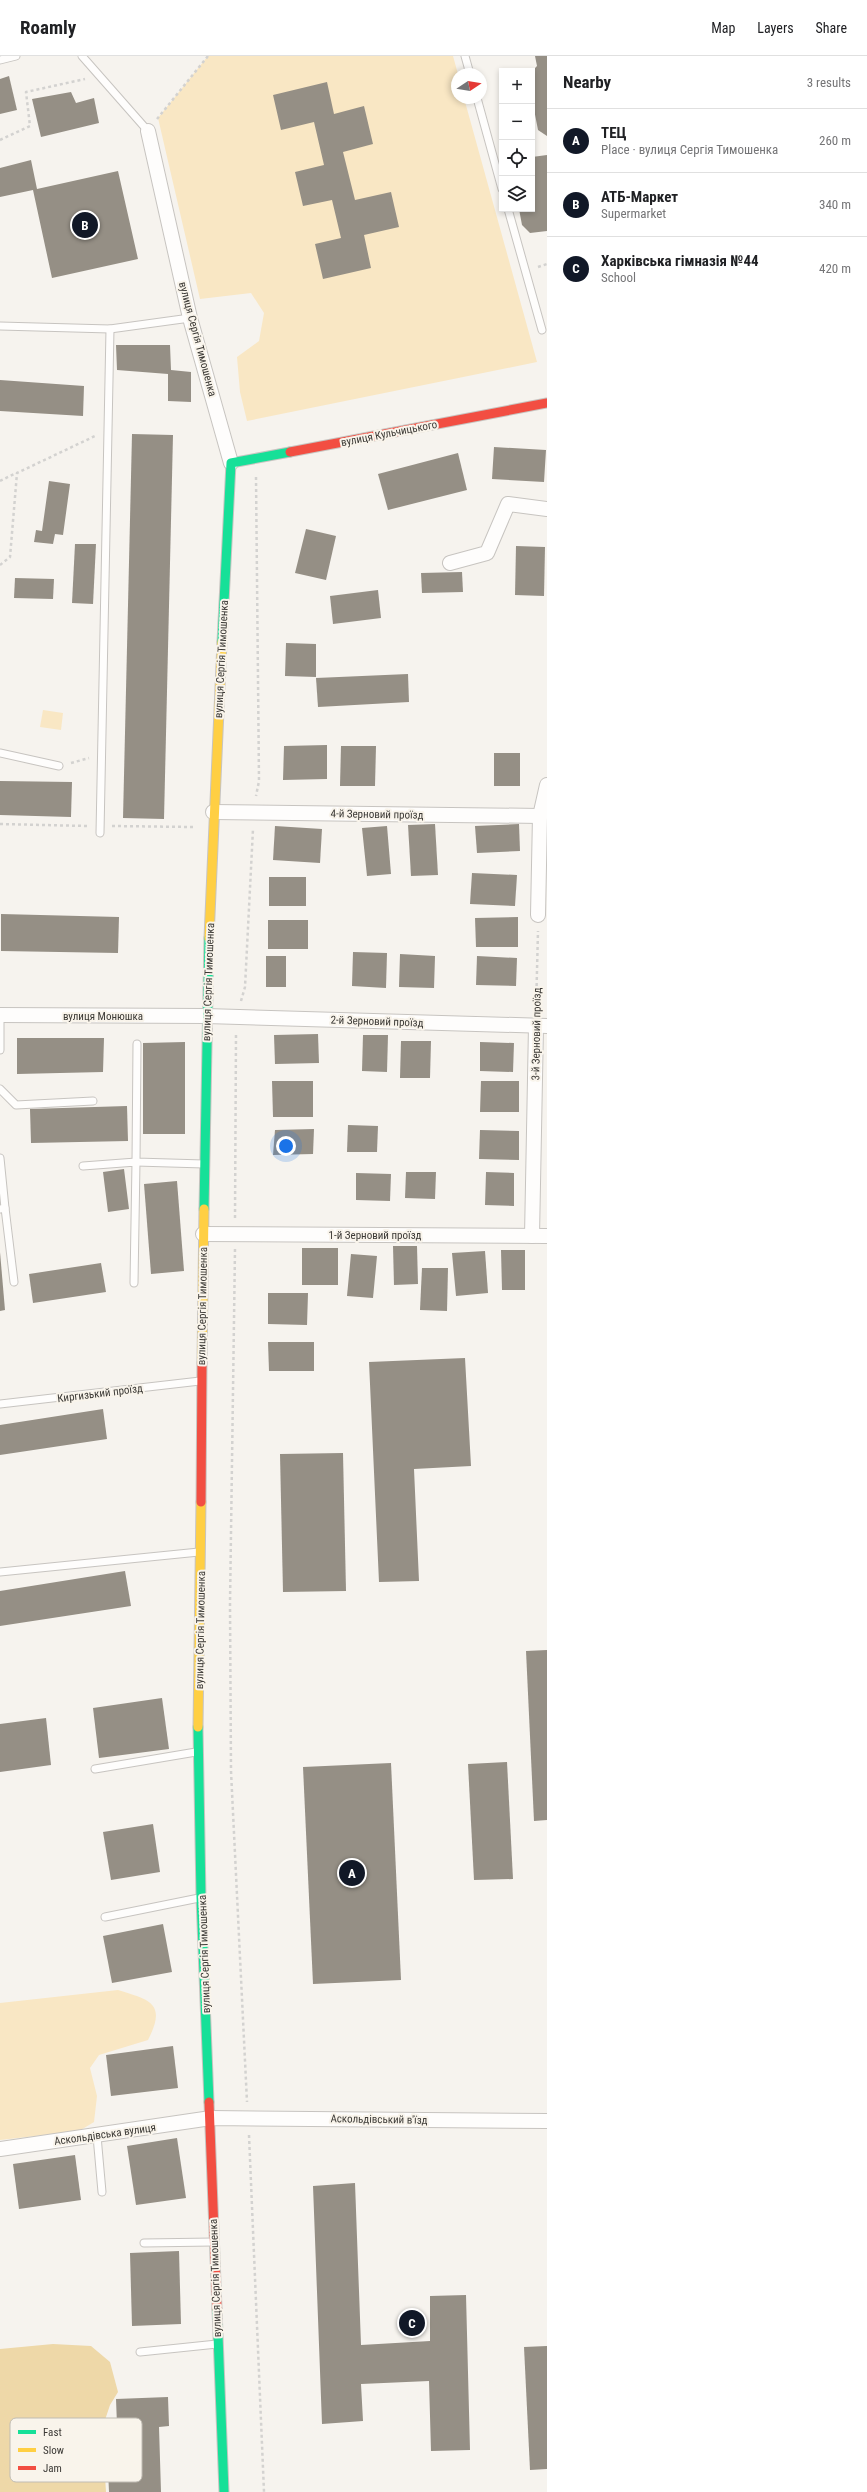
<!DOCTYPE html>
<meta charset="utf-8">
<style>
:root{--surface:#fff;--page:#f6f6f6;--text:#202124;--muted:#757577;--line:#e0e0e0;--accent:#111827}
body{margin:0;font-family:"Roboto Condensed",sans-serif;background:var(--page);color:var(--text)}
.controls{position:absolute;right:12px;top:12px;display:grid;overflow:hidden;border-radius:0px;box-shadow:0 2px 6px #0003}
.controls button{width:36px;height:36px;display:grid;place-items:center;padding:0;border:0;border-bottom:1px solid var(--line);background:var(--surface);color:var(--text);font:20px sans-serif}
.compass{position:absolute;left:451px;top:12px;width:36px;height:36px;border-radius:50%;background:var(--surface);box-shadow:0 2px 6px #0003;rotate:78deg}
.you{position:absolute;left:286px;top:1090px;width:14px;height:14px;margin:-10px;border:3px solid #fff;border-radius:50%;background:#1a73e8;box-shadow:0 0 0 6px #1a73e833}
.badge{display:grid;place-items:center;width:26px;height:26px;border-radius:50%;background:var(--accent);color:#fff;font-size:13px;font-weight:700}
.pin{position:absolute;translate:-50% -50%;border:2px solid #fff;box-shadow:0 1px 4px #0006}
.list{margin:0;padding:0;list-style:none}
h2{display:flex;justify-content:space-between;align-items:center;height:52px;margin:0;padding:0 16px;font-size:17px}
h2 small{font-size:13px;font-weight:400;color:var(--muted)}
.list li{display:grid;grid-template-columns:26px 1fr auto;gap:12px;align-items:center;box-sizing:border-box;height:64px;padding:0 16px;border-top:1px solid var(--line)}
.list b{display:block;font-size:15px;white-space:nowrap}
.list p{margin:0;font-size:13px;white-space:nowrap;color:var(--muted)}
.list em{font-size:13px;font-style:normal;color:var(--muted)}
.icon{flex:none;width:22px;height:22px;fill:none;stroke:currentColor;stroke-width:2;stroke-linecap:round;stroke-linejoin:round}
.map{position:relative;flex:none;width:547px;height:2436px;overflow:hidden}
header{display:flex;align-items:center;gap:24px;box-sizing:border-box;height:56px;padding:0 20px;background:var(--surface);border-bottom:1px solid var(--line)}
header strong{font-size:19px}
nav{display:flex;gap:22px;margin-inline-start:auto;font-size:14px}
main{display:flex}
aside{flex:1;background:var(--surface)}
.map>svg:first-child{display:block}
</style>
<header>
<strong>Roamly</strong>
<nav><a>Map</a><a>Layers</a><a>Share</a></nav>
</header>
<main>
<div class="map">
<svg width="547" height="2436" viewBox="0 0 547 2436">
<rect width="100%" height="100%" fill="#f6f3ee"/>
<g fill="#f9e7c4">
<polygon points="208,0 453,0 458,18 457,42 464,42 537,306 247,365 240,336 237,301 259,285 264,257 251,237 200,243 158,62"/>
<polygon points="43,654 63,657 61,674 40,671"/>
<path d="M 118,1934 C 150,1944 167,1947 148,1984 L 99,1999 L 90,2012 L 97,2040 L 94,2066 L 79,2075 L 0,2084 L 0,1947 Z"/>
</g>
<polygon fill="#eed8a8" points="53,2288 91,2290 110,2306 118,2336 110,2349 102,2373 106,2436 0,2436 0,2293"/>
<g fill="#958f85">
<polygon points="535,0 547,0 547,80 538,74 532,43 532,15 537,10"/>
<polygon points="9,20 17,54 0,58 0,23"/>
<polygon points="327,26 334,58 364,50 373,88 343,96 355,144 391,136 399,171 364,179 371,212 323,223 315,188 341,182 332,144 303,150 295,116 324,109 314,66 281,74 273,39"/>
<polygon points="71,36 76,47 94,42 99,67 41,81 32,43"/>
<polygon points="547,99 547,175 530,177 522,169 519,153 532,153 532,101"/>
<polygon points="31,104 37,133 118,115 138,203 52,222 33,134 0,141 0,112"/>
<polygon points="116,289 170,289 171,314 191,316 191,346 168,345 168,318 117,314"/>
<polygon points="0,324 84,330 83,360 0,355"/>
<polygon points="132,378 173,379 164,763 123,762"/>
<polygon points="494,391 546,394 544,426 492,423"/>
<polygon points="458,397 467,434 388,454 378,418"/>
<polygon points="49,425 70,428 63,479 55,478 53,488 34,486 36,474 42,475"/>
<polygon points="306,473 336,480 326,524 295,517"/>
<polygon points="75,488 96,488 93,548 72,547"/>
<polygon points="516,490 545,491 544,540 515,539"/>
<polygon points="462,516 463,536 422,537 421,517"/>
<polygon points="15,522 54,523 53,543 14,542"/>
<polygon points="378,534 381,562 333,568 330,540"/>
<polygon points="286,587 316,588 316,621 285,620"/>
<polygon points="408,618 409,646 318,651 316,622"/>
<polygon points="327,689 327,723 283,724 284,690"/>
<polygon points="341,690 376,690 375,730 340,730"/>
<rect x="494" y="697" width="26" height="33"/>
<polygon points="0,725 72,726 71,761 0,759"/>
<polygon points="435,768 438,819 411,820 408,769"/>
<polygon points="519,768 520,795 477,797 475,770"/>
<polygon points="275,770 322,773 320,807 273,804"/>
<polygon points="387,770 391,818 367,820 362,772"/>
<polygon points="472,817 517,819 515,850 470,848"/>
<rect x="269" y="821" width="37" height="29"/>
<polygon points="1,858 119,861 118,897 1,895"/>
<polygon points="518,861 518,891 476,891 475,862"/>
<rect x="268" y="864" width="40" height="29"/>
<polygon points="353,896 387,897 386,932 352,930"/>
<polygon points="400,898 435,900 434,932 399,931"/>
<rect x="266" y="900" width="20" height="31"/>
<polygon points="477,900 517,902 516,930 476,929"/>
<polygon points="318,978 319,1007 275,1008 274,979"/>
<polygon points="363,979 388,979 387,1016 362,1015"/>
<polygon points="17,982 104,982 103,1016 17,1018"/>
<polygon points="401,985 431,985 430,1022 400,1022"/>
<polygon points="185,986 185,1078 143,1078 143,987"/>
<polygon points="480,986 514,987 513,1016 480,1015"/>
<polygon points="272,1025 313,1025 313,1061 273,1061"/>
<polygon points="481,1025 519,1025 519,1056 480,1056"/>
<polygon points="127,1050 128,1085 31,1087 30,1053"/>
<polygon points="348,1069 378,1070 377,1096 347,1096"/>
<polygon points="314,1073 313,1098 273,1099 275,1074"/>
<polygon points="480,1074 519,1075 519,1104 479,1103"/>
<polygon points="124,1113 129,1153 108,1156 103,1116"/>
<polygon points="406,1116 436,1116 435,1143 405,1142"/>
<polygon points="486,1116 514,1117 514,1150 485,1149"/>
<polygon points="356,1117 391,1118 390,1145 356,1144"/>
<polygon points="177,1125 184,1215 151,1218 144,1128"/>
<polygon points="393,1190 417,1190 418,1228 394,1229"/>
<rect x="302" y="1192" width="36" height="37"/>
<polygon points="501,1194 525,1194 525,1234 502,1234"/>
<polygon points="485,1195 488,1237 456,1240 452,1197"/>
<polygon points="0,1196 5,1254 0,1255"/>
<polygon points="351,1198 377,1200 373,1242 347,1240"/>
<polygon points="101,1207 106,1236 33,1247 29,1218"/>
<polygon points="422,1212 448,1212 447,1255 420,1254"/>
<polygon points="268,1237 308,1237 307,1269 268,1268"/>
<polygon points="268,1286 314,1286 314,1315 269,1315"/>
<polygon points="465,1302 471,1410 414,1413 419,1525 379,1526 369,1306"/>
<polygon points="103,1353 107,1383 0,1399 0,1369"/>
<polygon points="343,1397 346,1535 283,1536 280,1398"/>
<polygon points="125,1515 131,1550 0,1570 0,1535"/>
<polygon points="547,1594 547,1764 534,1765 526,1595"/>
<polygon points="162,1642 169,1693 99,1702 93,1652"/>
<polygon points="46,1662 51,1709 0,1716 0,1668"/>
<polygon points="507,1706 513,1823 474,1824 468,1708"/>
<polygon points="391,1707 401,1924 313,1928 303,1711"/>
<polygon points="153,1768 160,1816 111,1824 103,1776"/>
<polygon points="163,1868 172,1916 112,1927 103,1880"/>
<polygon points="173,1990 178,2032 111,2040 106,1999"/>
<polygon points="177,2082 186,2142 136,2149 127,2090"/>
<polygon points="75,2099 81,2144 19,2153 13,2108"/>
<polygon points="355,2127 361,2289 430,2285 430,2240 466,2239 470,2394 431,2395 429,2325 361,2328 363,2365 322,2368 313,2130"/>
<polygon points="179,2195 181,2268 132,2270 130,2197"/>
<polygon points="547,2290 547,2413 530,2414 524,2291"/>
<polygon points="168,2341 169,2370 159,2371 161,2436 109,2436 106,2369 117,2369 116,2343"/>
</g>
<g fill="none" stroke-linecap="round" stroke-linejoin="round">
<defs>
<g id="lane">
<polyline points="82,0 148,75"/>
<polyline points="465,0 470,18"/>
<polyline points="0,4 16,0"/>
<polyline points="477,42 502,133"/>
<polyline points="508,153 542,274"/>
<polyline points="0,270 110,273 190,262"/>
<polyline points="0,697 59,710"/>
<polyline points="100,777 110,273"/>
<polyline points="137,988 136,1106 204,1108"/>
<polyline points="0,994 0,959"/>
<polyline points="0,1033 16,1049 93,1045"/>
<polyline points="0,1102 5,1152 0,1153"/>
<polyline points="83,1110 136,1106 134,1227"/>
<polyline points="5,1152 14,1226"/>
<polyline points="0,1348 200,1325"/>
<polyline points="0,1516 199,1496"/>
<polyline points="95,1713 196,1696"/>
<polyline points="105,1861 199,1842"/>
<polyline points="97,2080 102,2136"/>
<polyline points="144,2187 213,2186"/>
<polyline points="140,2296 217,2288"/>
</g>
<g id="street">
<polyline points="148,75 190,262 231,407"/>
<polyline points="450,507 487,497 508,448 547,453"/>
<polyline points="213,756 540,760"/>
<polyline points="538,859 540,760 547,729"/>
<polyline points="0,959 206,960 547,970"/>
<polyline points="203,1178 547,1180"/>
<polyline points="532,1180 536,970"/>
<polyline points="0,2093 211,2062 547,2065"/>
</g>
<g id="fast">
<polyline points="222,586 231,407 290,396"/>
<polyline points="204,1153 209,882"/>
<polyline points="198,1671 201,1841 209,2046"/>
<polyline points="217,2253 224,2436"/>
</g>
<g id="slow">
<polyline points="209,882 222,586"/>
<polyline points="202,1307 204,1153"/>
<polyline points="198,1671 201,1446"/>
</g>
<g id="jam">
<polyline points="290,396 547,347"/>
<polyline points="201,1446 202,1307"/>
<polyline points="209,2046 217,2253"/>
</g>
</defs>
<use href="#lane" stroke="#c7c4c0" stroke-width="9"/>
<use href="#street" stroke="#c7c4c0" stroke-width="16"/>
<use href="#fast" stroke="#c7c4c0" stroke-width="11"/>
<use href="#slow" stroke="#c7c4c0" stroke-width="11"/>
<use href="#jam" stroke="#c7c4c0" stroke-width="11"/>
<g stroke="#d3d2d0" stroke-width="2.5" stroke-dasharray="3 3" stroke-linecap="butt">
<polyline points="157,63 208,0"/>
<polyline points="0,84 30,70 26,36 85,23"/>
<polyline points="538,211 547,208"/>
<polyline points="256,421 259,725 256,740"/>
<polyline points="0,425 16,417"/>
<polyline points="0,509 10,501 17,417 95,380"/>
<polyline points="71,707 89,702"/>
<polyline points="0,768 87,770"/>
<polyline points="112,770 193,771"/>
<polyline points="241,945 245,931 253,773"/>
<polyline points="536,954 538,875"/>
<polyline points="235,1162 236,977"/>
<polyline points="235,1193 230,1548 231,1715 247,2046"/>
<polyline points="249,2079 264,2436"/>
</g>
<use href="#lane" stroke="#fefdfc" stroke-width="7"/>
<use href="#street" stroke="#fefdfc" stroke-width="14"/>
<use href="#fast" stroke="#16e098" stroke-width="9"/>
<use href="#slow" stroke="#ffcf43" stroke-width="9"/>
<use href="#jam" stroke="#f24e42" stroke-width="9"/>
</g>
<g text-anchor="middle" stroke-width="4" stroke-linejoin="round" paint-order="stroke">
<g font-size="11" fill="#3b3935" stroke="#f9f4eb">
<text transform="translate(198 283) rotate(75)" y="4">вулиця Сергія Тимошенка</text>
<text transform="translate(389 377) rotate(-11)" y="4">вулиця Кульчицького</text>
<text transform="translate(221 603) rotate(-87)" y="4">вулиця Сергія Тимошенка</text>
<text transform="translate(377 758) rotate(1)" y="4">4-й Зерновий проїзд</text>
<text transform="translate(208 926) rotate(-88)" y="4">вулиця Сергія Тимошенка</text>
<text x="103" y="964">вулиця Монюшка</text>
<text transform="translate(377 965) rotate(2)" y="4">2-й Зерновий проїзд</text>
<text transform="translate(536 978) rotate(-89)" y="4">3-й Зерновий проїзд</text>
<text x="375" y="1183">1-й Зерновий проїзд</text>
<text transform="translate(202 1250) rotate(-89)" y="4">вулиця Сергія Тимошенка</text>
<text transform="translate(100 1337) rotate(-7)" y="4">Киргизький проїзд</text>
<text transform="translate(200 1574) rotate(-89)" y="4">вулиця Сергія Тимошенка</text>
<text transform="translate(204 1898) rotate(-92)" y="4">вулиця Сергія Тимошенка</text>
<text transform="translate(379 2063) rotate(1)" y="4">Аскольдівський в'їзд</text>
<text transform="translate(105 2078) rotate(-8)" y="4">Аскольдівська вулиця</text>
<text transform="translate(215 2222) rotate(-92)" y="4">вулиця Сергія Тимошенка</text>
</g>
</g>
<rect x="10" y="2362" width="132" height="64" rx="6" fill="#f9f4eb" stroke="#c0bcb4" stroke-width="1"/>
<rect x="18" y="2374" width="18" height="4" fill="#16e098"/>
<rect x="18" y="2392" width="18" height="4" fill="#ffcf43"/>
<rect x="18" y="2410" width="18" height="4" fill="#f24e42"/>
<g font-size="11" fill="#3b3935">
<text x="43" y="2380">Fast</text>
<text x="43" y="2398">Slow</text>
<text x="43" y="2416">Jam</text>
</g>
</svg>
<div class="controls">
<button>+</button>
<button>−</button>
<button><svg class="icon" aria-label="locate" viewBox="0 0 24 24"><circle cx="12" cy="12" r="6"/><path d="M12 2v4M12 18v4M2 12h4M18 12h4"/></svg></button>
<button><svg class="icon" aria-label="layers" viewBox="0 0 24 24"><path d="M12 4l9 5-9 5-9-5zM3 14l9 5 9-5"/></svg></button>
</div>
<svg class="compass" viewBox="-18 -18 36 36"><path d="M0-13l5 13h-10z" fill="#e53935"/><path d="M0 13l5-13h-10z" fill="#757577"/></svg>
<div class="you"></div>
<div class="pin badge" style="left:352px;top:1817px">A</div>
<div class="pin badge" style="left:85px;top:169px">B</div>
<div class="pin badge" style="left:412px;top:2267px">C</div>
</div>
<aside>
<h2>Nearby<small>3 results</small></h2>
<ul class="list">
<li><span class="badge">A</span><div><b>ТЕЦ</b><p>Place · вулиця Сергія Тимошенка</p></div><em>260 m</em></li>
<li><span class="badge">B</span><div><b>АТБ-Маркет</b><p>Supermarket</p></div><em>340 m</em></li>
<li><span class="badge">C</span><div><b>Харківська гімназія №44</b><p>School</p></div><em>420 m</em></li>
</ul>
</aside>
</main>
